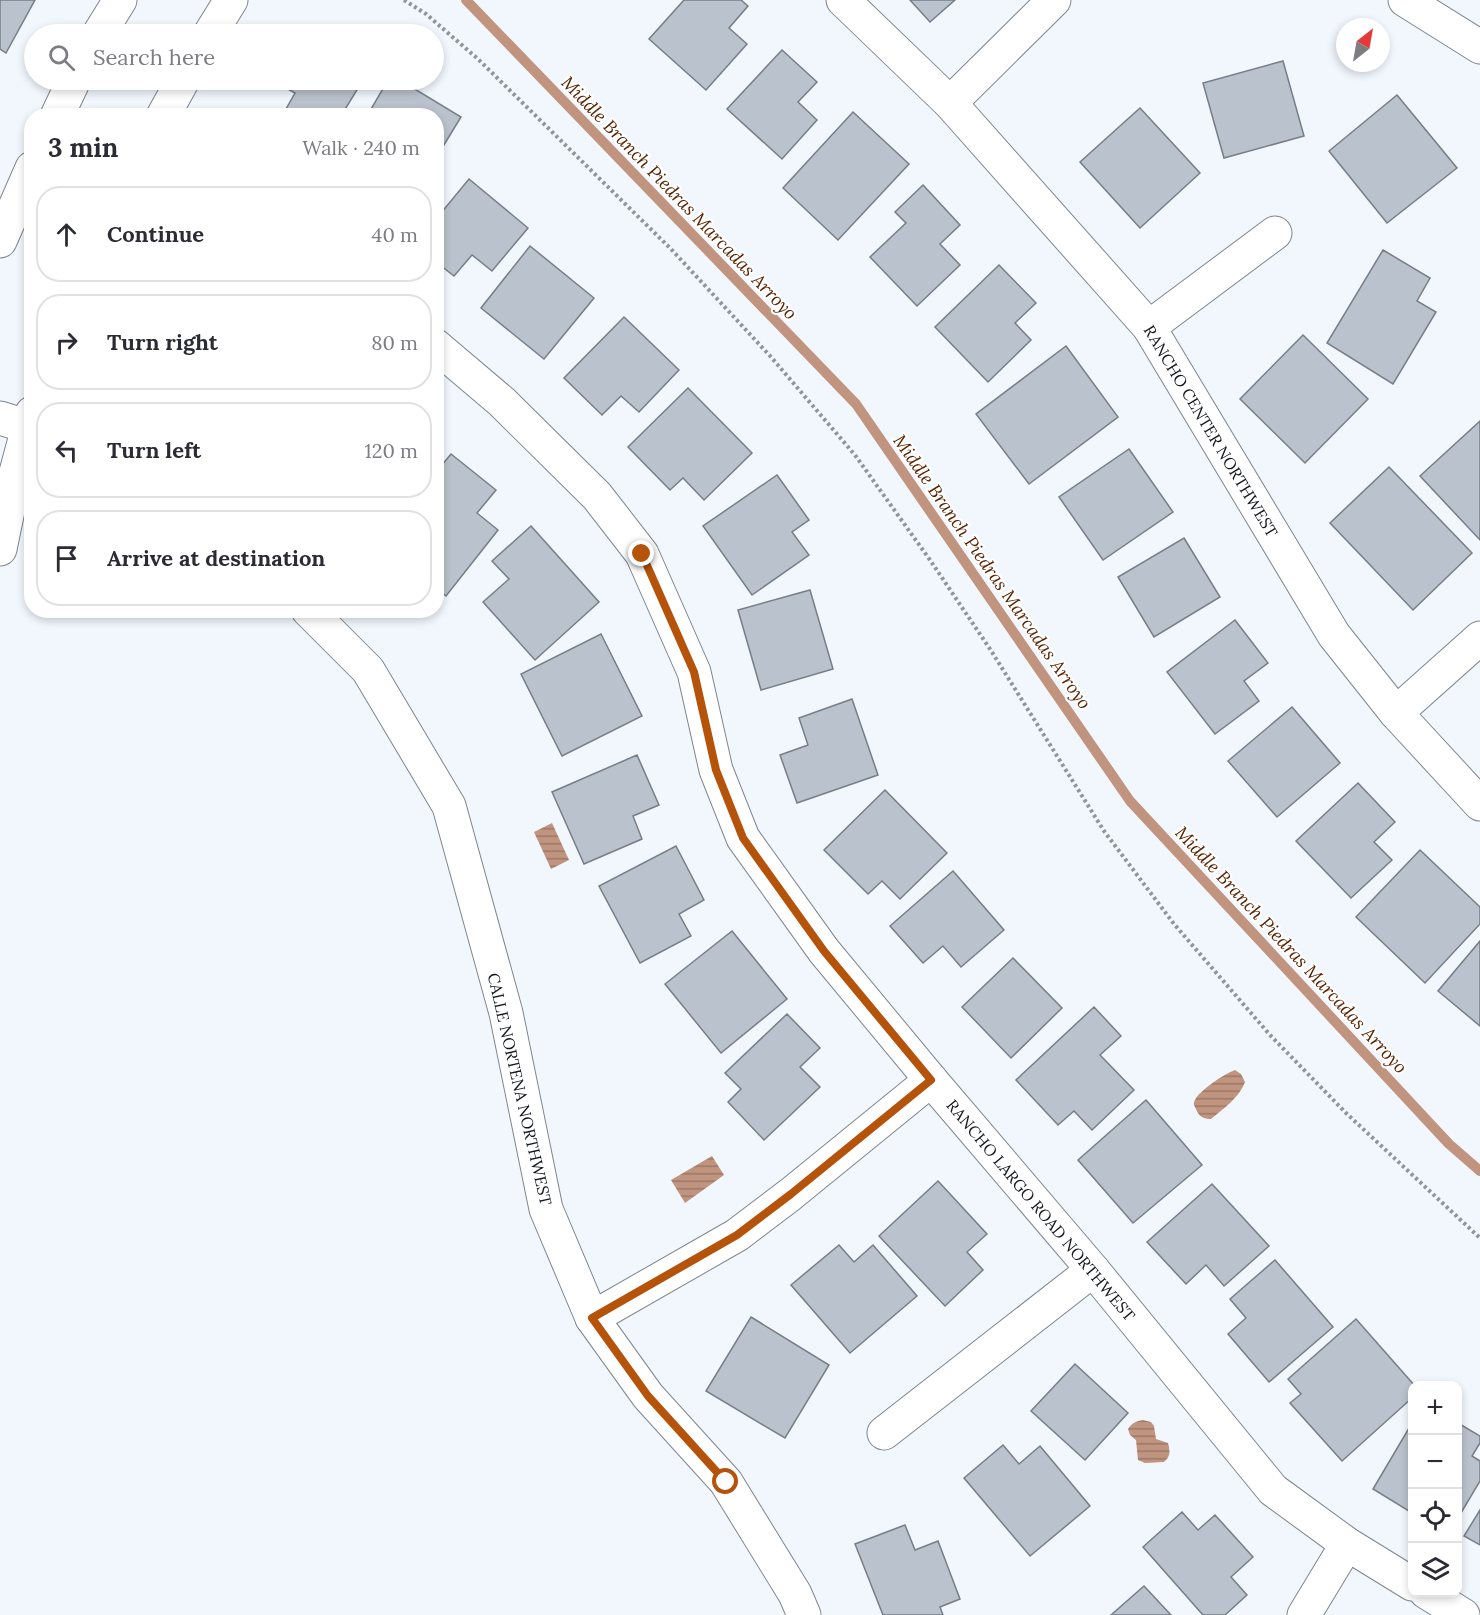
<!DOCTYPE html>
<meta charset="utf-8">
<style>
:root{--surface:#fff;--page:#f2f2f3;--text:#2b2b33;--muted:#7c7c81;--line:#e1e1e2}
body{margin:0;font-family:Lora,serif;background:var(--page);color:var(--text)}
.controls{position:absolute;right:18px;bottom:18px;display:grid;overflow:hidden;border-radius:12px;box-shadow:0 3px 9px #0003}
.controls button{width:54px;height:54px;display:grid;place-items:center;padding:0;border:0;border-bottom:2px solid var(--line);background:var(--surface);color:var(--text);font:30px sans-serif}
.compass{position:absolute;left:1336px;top:18px;width:54px;height:54px;border-radius:50%;background:var(--surface);box-shadow:0 3px 9px #0003;rotate:31deg}
.stop{position:absolute;width:18px;height:18px;margin:-14px;border:4px solid #b45309;border-radius:50%;background:#fff}
.stop.end{background:#b45309;border-color:#fff;box-shadow:0 2px 6px #0008}
.list{margin:0;padding:0;list-style:none}
h2{display:flex;justify-content:space-between;align-items:center;height:78px;margin:0;padding:0 24px;font-size:26px}
h2 small{font-size:20px;font-weight:400;color:var(--muted)}
.list li{display:grid;grid-template-columns:39px 1fr auto;gap:18px;align-items:center;box-sizing:border-box;height:96px;margin:0 12px 12px;padding:0 12px;border:2px solid var(--line);border-radius:24px}
.list b{display:block;font-size:22px;white-space:nowrap}
.list em{font-size:20px;font-style:normal;color:var(--muted)}
.icon{flex:none;width:33px;height:33px;fill:none;stroke:currentColor;stroke-width:2;stroke-linecap:round;stroke-linejoin:round}
.map{position:relative;flex:none;width:1480px;height:1615px;overflow:hidden}
.search{position:absolute;background:var(--surface);box-shadow:0 3px 9px #0003;left:24px;top:24px;width:420px;height:66px;display:flex;align-items:center;gap:15px;box-sizing:border-box;padding:0 21px;border-radius:33px;color:var(--muted);font-size:22px}
.panel{position:absolute;background:var(--surface);box-shadow:0 3px 9px #0003;left:24px;top:108px;width:420px;height:510px;border-radius:24px}
.map>svg:first-child{display:block}
</style>
<div class="map">
<svg width="1480" height="1615" viewBox="0 0 1480 1615">
<defs>
<pattern id="water-rules" width="6" height="5" patternUnits="userSpaceOnUse" patternTransform="scale(1.5)"><rect width="6" height="5" fill="#c0947f"/><path d="M0 2.5h6" fill="none" stroke="#9b7867"/></pattern>
</defs>
<rect width="100%" height="100%" fill="#f2f7fe"/>
<g fill="url(#water-rules)">
<polygon points="552,823 569,860 551,869 534,832"/>
<path d="M 1235,1070 L 1241,1074 L 1245,1082 C 1239,1098 1224,1108 1211,1119 C 1204,1119 1199,1117 1196,1109 C 1194,1105 1193,1104 1195,1100 C 1200,1090 1224,1074 1235,1070 Z"/>
<polygon points="712,1156 724,1175 685,1203 671,1180"/>
<path d="M 1143,1420 L 1151,1422 L 1154,1426 L 1156,1439 L 1168,1443 C 1170,1451 1171,1456 1164,1462 L 1145,1463 L 1138,1460 L 1136,1440 L 1130,1435 L 1128,1429 C 1132,1423 1136,1421 1143,1420 Z"/>
</g>
<g fill="none" stroke-linecap="round" stroke-linejoin="round">
<polyline stroke="#c0947f" stroke-width="10" points="466,0 856,404 1130,801 1449,1144 1480,1171"/>
</g>
<g fill="#bac2cd" stroke="#767e87" stroke-width="1.5">
<polygon points="0,0 35,0 6,53 0,49"/>
<polygon points="684,0 741,0 748,6 729,28 747,44 706,90 649,39"/>
<polygon points="910,0 955,0 930,22"/>
<polygon points="782,50 817,82 798,102 817,120 782,159 727,109"/>
<polygon points="1283,61 1304,136 1224,158 1203,83"/>
<polygon points="272,80 363,80 341,116 282,116 295,93"/>
<polygon points="388,80 400,80 461,117 436,158 436,116 367,116"/>
<polygon points="1397,95 1457,168 1387,223 1329,151"/>
<polygon points="1140,108 1200,173 1140,228 1080,162"/>
<polygon points="853,112 909,164 838,240 783,188"/>
<polygon points="469,179 528,228 492,271 472,255 454,276 436,262 436,219"/>
<polygon points="923,185 960,225 940,244 960,265 917,306 870,257 906,223 895,212"/>
<polygon points="530,246 594,298 544,359 481,308"/>
<polygon points="1383,250 1430,278 1417,301 1436,312 1393,384 1327,343"/>
<polygon points="999,265 1036,303 1015,323 1031,340 988,382 935,327"/>
<polygon points="624,317 679,370 639,412 621,396 602,415 564,378"/>
<polygon points="1303,335 1368,399 1305,463 1240,399"/>
<polygon points="1066,346 1118,417 1029,484 976,414"/>
<polygon points="688,388 752,453 704,500 683,478 670,490 628,447"/>
<polygon points="1480,421 1480,540 1420,476"/>
<polygon points="1129,449 1173,512 1103,560 1059,497"/>
<polygon points="451,454 496,490 477,513 498,530 446,596 436,588 436,472"/>
<polygon points="1389,467 1472,553 1413,610 1330,523"/>
<polygon points="777,475 809,520 792,532 809,555 752,595 703,526"/>
<polygon points="531,526 599,602 535,660 483,602 509,579 492,561"/>
<polygon points="1184,538 1220,597 1154,637 1118,577"/>
<polygon points="810,590 833,669 761,690 738,610"/>
<polygon points="1235,620 1268,663 1244,681 1259,701 1215,734 1167,672"/>
<polygon points="601,634 642,716 562,756 521,674"/>
<polygon points="852,699 878,775 797,803 780,755 808,745 799,718"/>
<polygon points="1292,707 1340,763 1277,817 1228,761"/>
<polygon points="637,755 659,805 633,816 642,839 584,864 552,792"/>
<polygon points="1358,783 1395,822 1374,842 1392,860 1351,898 1296,841"/>
<polygon points="885,790 947,853 900,899 882,881 868,894 824,850"/>
<polygon points="676,846 704,900 679,914 691,936 640,963 599,886"/>
<polygon points="1420,850 1480,907 1480,924 1425,983 1356,917"/>
<polygon points="953,871 1004,930 961,967 943,946 923,963 890,926"/>
<polygon points="732,931 787,999 721,1053 665,984"/>
<polygon points="1480,941 1480,1026 1438,991"/>
<polygon points="1013,958 1062,1008 1011,1058 962,1007"/>
<polygon points="1094,1007 1121,1036 1100,1055 1134,1090 1092,1130 1074,1111 1058,1125 1016,1080"/>
<polygon points="787,1014 820,1048 800,1067 820,1087 764,1140 728,1102 741,1089 725,1073"/>
<polygon points="1146,1100 1202,1165 1133,1223 1078,1160"/>
<polygon points="938,1181 987,1234 967,1252 983,1270 945,1306 879,1236"/>
<polygon points="1212,1184 1269,1246 1224,1286 1206,1265 1186,1284 1147,1242"/>
<polygon points="839,1245 854,1262 873,1245 917,1296 850,1353 791,1285"/>
<polygon points="1275,1260 1333,1327 1269,1382 1228,1334 1246,1318 1230,1299"/>
<polygon points="751,1317 829,1365 785,1438 706,1391"/>
<polygon points="1356,1319 1415,1386 1412,1386 1412,1398 1342,1461 1290,1403 1301,1394 1288,1379"/>
<polygon points="1075,1364 1128,1413 1085,1460 1031,1411"/>
<polygon points="1412,1423 1412,1513 1373,1489"/>
<polygon points="1458,1423 1480,1436 1480,1443 1472,1456 1480,1461 1480,1481 1458,1518"/>
<polygon points="1003,1445 1019,1464 1040,1446 1090,1506 1030,1556 964,1478"/>
<polygon points="1480,1510 1480,1545 1464,1536"/>
<polygon points="1182,1512 1198,1530 1215,1515 1253,1557 1231,1577 1247,1595 1225,1615 1203,1615 1143,1547"/>
<polygon points="905,1525 915,1550 938,1541 960,1599 940,1607 943,1615 883,1615 855,1544"/>
<polygon points="1144,1586 1171,1615 1111,1615"/>
</g>
<g fill="none" stroke-linecap="round" stroke-linejoin="round">
<defs>
<g id="minor">
<polyline points="843,0 950,103 1149,327 1334,635 1396,713 1480,804"/>
<polyline points="1405,0 1480,47"/>
<polyline points="950,103 1054,0"/>
<polyline points="1149,327 1275,233"/>
<polyline points="436,346 502,402 597,496 642,554 694,672 716,770 743,838 824,951 931,1080 1093,1270 1273,1490 1347,1544 1412,1584"/>
<polyline points="1396,713 1480,638"/>
<polyline points="592,1318 737,1235 791,1194 931,1080"/>
<polyline points="884,1433 1093,1270"/>
<polyline points="1426,1592 1463,1615"/>
<polyline points="1304,1615 1347,1544"/>
</g>
<g id="tertiary">
<polyline points="0,418 32,428"/>
<polyline points="308,610 368,670 449,806 506,1013 546,1209 592,1318 648,1396 726,1482 795,1594 804,1615"/>
</g>
<g id="secondary">
<polyline points="99,34 120,0"/>
<polyline points="210,34 231,0"/>
<polyline points="57,116 74,80"/>
<polyline points="163,116 183,80"/>
<polyline points="0,241 32,168"/>
<polyline points="0,549 16,472 32,413"/>
</g>
</defs>
<use href="#minor" stroke="#7d868f" stroke-width="35"/>
<use href="#tertiary" stroke="#7d868f" stroke-width="35"/>
<use href="#secondary" stroke="#7d868f" stroke-width="35"/>
<polyline stroke="#91959b" stroke-width="4" stroke-dasharray="3 3" stroke-linecap="butt" points="404,0 426,14 478,59 671,249 771,357 855,455 930,560 990,649 1104,831 1174,924 1270,1035 1346,1113 1480,1238"/>
<use href="#minor" stroke="#fff" stroke-width="33"/>
<use href="#tertiary" stroke="#fff" stroke-width="33"/>
<use href="#secondary" stroke="#fff" stroke-width="33"/>
</g>
<g fill="none" stroke-linecap="round" stroke-linejoin="round">
<polyline stroke="#b45309" stroke-width="8" points="642,554 694,672 716,770 743,838 824,951 931,1080 791,1194 737,1235 592,1318 648,1396 726,1482"/>
</g>
<g text-anchor="middle" stroke-width="4.5" stroke-linejoin="round" paint-order="stroke">
<g font-size="16" fill="#13161a" stroke="#fff">
<text transform="translate(1211 431) rotate(59)" y="6">RANCHO CENTER NORTHWEST</text>
<text transform="translate(520 1089) rotate(77)" y="6">CALLE NORTENA NORTHWEST</text>
<text transform="translate(1041 1210) rotate(50)" y="6">RANCHO LARGO ROAD NORTHWEST</text>
</g>
<g font-size="18" font-style="italic" fill="#5a2300" stroke="#fff">
<text transform="translate(679 198) rotate(46)" y="6">Middle Branch Piedras Marcadas Arroyo</text>
<text transform="translate(992 572) rotate(55)" y="6">Middle Branch Piedras Marcadas Arroyo</text>
<text transform="translate(1291 950) rotate(47)" y="6">Middle Branch Piedras Marcadas Arroyo</text>
</g>
</g>
</svg>
<div class="controls">
<button>+</button>
<button>−</button>
<button><svg class="icon" aria-label="locate" viewBox="0 0 24 24"><circle cx="12" cy="12" r="6"/><path d="M12 2v4M12 18v4M2 12h4M18 12h4"/></svg></button>
<button><svg class="icon" aria-label="layers" viewBox="0 0 24 24"><path d="M12 4l9 5-9 5-9-5zM3 14l9 5 9-5"/></svg></button>
</div>
<svg class="compass" viewBox="-18 -18 36 36"><path d="M0-13l5 13h-10z" fill="#e53935"/><path d="M0 13l5-13h-10z" fill="#7c7c81"/></svg>
<div class="stop" style="left:726px;top:1482px"></div>
<div class="stop end" style="left:642px;top:554px"></div>
<div class="search"><svg class="icon" aria-label="search" viewBox="0 0 24 24"><circle cx="10" cy="10" r="6"/><path d="M15 15l6 6"/></svg>Search here</div>
<section class="panel">
<h2>3 min<small>Walk · 240 m</small></h2>
<ul class="list">
<li><svg class="icon" aria-label="ahead" viewBox="0 0 24 24"><path d="M12 20V5M6 11l6-6 6 6"/></svg><div><b>Continue</b></div><em>40 m</em></li>
<li><svg class="icon" aria-label="right" viewBox="0 0 24 24"><path d="M7 20v-9h11M14 6l5 5-5 5"/></svg><div><b>Turn right</b></div><em>80 m</em></li>
<li><svg class="icon" aria-label="left" viewBox="0 0 24 24"><path d="M17 20v-9H6M10 6l-5 5 5 5"/></svg><div><b>Turn left</b></div><em>120 m</em></li>
<li><svg class="icon" aria-label="arrive" viewBox="0 0 24 24"><path d="M6 21V4h12l-3 4 3 4H6"/></svg><div><b>Arrive at destination</b></div></li>
</ul>
</section>
</div>
